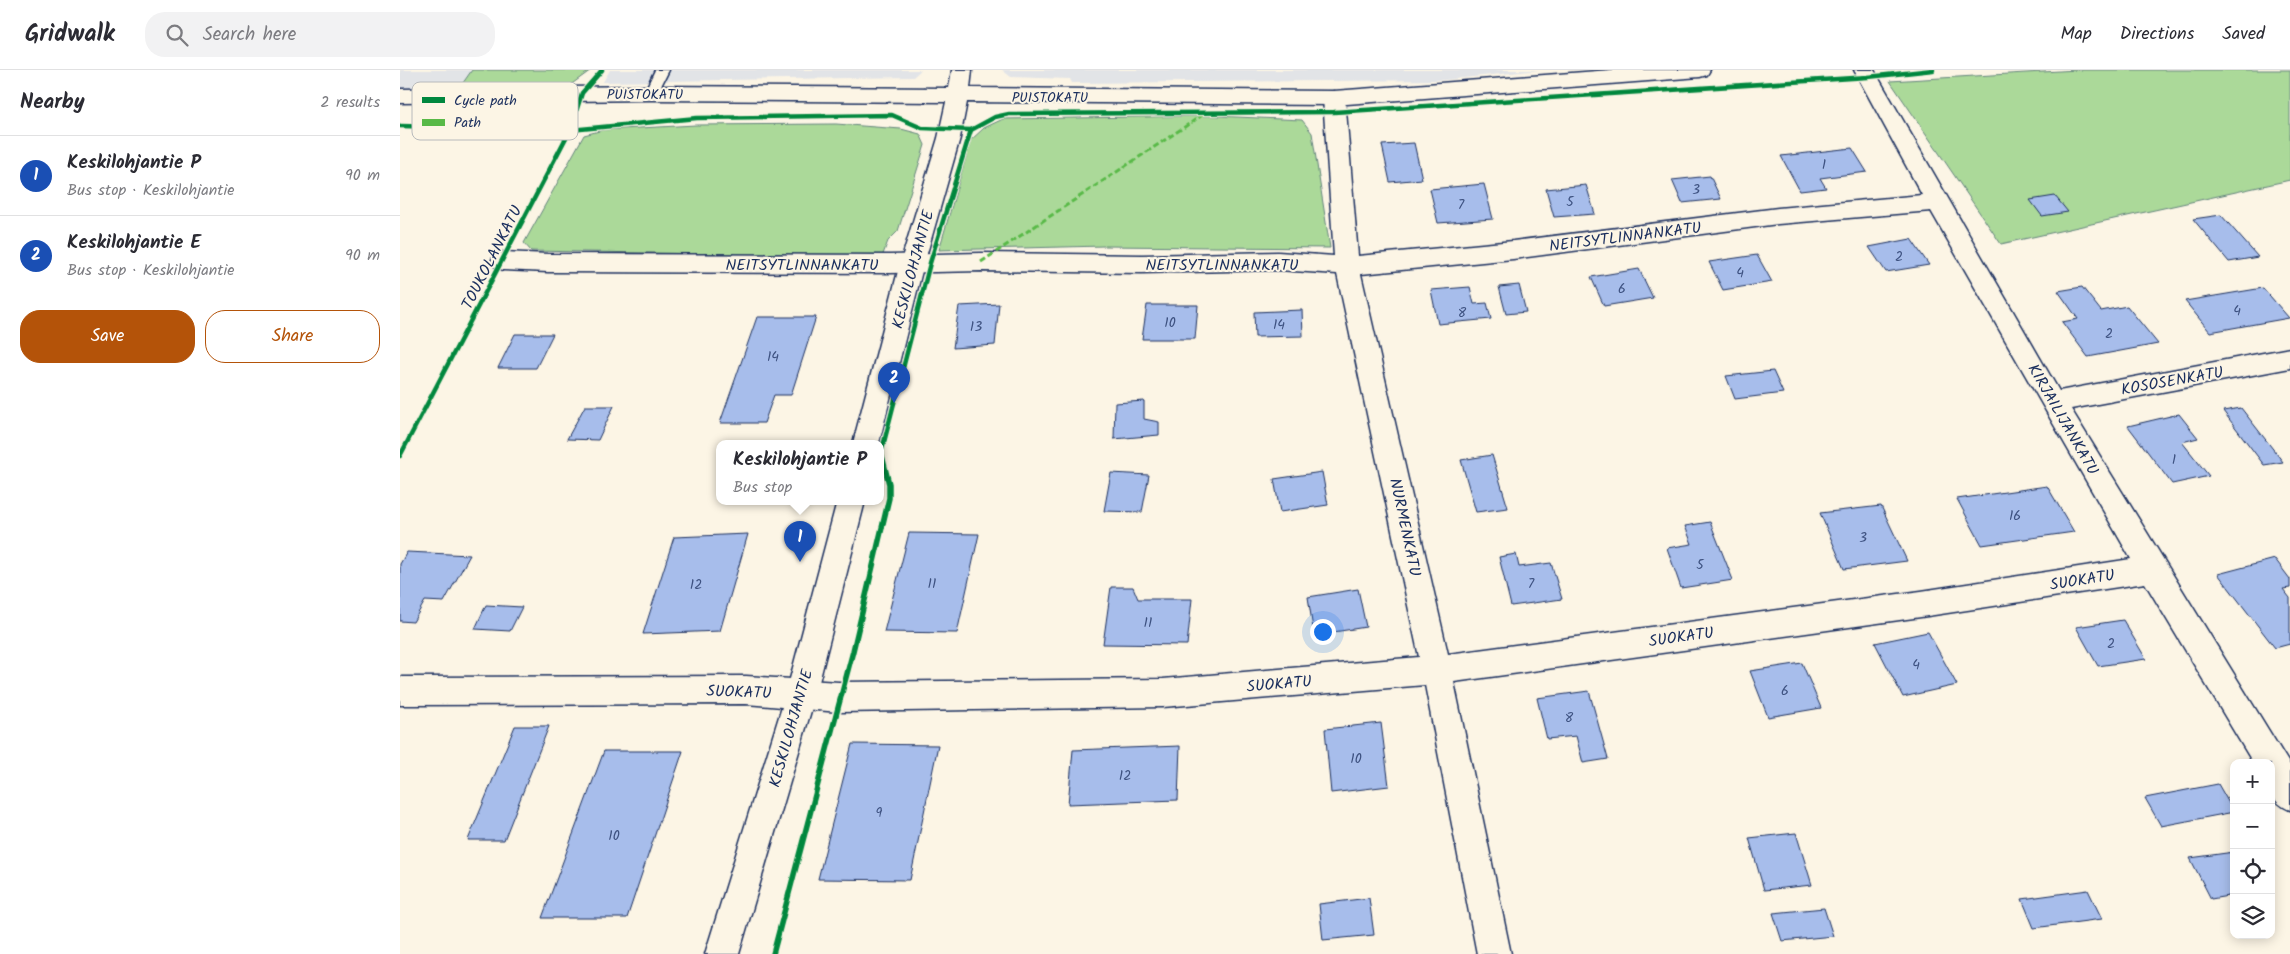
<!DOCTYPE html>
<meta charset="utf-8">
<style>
:root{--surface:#fff;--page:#f2f2f3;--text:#2b2b33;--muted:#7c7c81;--line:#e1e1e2;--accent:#b45309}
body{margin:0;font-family:Kalam,sans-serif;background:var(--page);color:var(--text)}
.controls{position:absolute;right:15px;bottom:15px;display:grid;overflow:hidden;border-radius:10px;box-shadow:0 2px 12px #0003}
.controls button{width:45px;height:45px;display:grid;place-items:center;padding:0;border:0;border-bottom:1px solid var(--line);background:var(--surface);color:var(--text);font:25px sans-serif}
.you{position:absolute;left:922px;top:561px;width:18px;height:18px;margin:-12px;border:4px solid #fff;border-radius:50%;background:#1a73e8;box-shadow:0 0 0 8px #1a73e833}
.badge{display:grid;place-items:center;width:32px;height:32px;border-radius:50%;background:var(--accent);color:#fff;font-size:16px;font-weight:700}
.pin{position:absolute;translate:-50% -41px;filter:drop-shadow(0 1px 2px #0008)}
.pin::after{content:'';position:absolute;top:26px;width:18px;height:15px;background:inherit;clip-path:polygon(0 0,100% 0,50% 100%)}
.popup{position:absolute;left:316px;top:370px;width:168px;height:65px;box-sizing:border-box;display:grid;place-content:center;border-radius:10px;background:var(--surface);filter:drop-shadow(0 1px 4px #0005);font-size:16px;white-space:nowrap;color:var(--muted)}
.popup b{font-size:19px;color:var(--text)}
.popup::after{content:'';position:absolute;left:50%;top:100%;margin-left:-10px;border:10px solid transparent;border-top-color:var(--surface)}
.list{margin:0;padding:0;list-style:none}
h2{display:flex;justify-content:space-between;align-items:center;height:65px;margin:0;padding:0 20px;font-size:21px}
h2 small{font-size:16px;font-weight:400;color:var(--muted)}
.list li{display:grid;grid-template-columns:32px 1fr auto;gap:15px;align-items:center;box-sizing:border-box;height:80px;padding:0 20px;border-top:1px solid var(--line)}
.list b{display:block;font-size:19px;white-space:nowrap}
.list p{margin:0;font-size:16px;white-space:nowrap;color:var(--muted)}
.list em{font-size:16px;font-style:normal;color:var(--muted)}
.actions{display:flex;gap:10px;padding:15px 20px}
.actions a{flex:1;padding:11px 0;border:1px solid var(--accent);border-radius:20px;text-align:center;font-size:18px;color:var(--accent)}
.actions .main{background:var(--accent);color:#fff}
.icon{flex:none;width:28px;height:28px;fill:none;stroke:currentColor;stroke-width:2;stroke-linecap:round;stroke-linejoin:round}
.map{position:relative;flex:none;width:1890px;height:884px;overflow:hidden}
header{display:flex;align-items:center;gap:30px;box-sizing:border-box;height:70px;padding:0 25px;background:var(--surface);border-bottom:1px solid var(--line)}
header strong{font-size:24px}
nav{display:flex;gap:28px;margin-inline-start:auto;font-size:18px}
.search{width:350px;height:45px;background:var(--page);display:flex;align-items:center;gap:12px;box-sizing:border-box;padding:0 18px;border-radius:20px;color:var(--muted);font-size:19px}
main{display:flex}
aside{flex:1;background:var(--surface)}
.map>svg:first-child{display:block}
</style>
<header>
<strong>Gridwalk</strong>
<div class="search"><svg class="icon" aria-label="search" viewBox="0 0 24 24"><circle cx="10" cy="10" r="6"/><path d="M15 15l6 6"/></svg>Search here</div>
<nav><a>Map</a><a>Directions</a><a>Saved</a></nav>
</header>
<main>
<aside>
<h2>Nearby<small>2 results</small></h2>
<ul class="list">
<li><span class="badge" style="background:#1a4fb4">1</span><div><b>Keskilohjantie P</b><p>Bus stop · Keskilohjantie</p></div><em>90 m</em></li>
<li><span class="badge" style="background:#1a4fb4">2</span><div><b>Keskilohjantie E</b><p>Bus stop · Keskilohjantie</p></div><em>90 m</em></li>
</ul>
<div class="actions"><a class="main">Save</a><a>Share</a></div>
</aside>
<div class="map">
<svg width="1890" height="884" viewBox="0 0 1890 884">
<rect width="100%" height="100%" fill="#fcf5e5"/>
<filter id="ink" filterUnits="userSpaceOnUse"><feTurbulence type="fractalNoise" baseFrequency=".02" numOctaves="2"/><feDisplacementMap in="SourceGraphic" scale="10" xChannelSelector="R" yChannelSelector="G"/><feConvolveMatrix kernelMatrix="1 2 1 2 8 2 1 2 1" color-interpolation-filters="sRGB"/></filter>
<g filter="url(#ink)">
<g fill="#e2e4e7">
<polygon points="0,0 72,0 58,20 0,19"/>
<polygon points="210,0 521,0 513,7 203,12"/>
<polygon points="602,0 1140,0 1045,10 672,13 670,9 611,7"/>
</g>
<g fill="#abd999" stroke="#63847c">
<polygon points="72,0 191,0 169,16 58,20"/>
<polygon points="1677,0 1890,0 1890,110 1601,174 1490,11"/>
<polygon points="815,46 902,50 912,63 930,178 704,176 539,180 571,70 584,58 603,49"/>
<polygon points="436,54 501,59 520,64 525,75 498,161 488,171 482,187 131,181 124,173 184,65 203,60 296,55"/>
</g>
<g fill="#a7bdeb" stroke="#1b2f5e">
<polygon points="1014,73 1022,109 990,112 982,75"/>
<polygon points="1452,78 1467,102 1420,108 1426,118 1400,121 1381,86"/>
<polygon points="1310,106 1321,129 1282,133 1272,110"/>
<polygon points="1084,114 1093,149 1038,153 1030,119"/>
<polygon points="1186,115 1195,144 1154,147 1146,119"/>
<polygon points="1655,126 1668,142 1642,146 1630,130"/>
<polygon points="1821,145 1858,187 1829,192 1793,149"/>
<polygon points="1511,169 1529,195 1486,202 1469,177"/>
<polygon points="1357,185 1372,212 1323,220 1309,192"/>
<polygon points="1239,199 1253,228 1204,236 1191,207"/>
<polygon points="1119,215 1126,242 1106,244 1099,217"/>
<polygon points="1070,217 1074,234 1087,233 1091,249 1038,254 1031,220"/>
<polygon points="1682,217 1701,241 1727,236 1758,274 1688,287 1662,252 1678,249 1658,221"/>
<polygon points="1863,218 1889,248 1810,262 1785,231"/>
<polygon points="599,234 595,275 553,278 559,236"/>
<polygon points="747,235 798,235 795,269 742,269"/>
<polygon points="902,240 903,266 855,267 854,242"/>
<polygon points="357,247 416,247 391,325 374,325 364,353 320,353"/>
<polygon points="115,264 153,264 136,298 98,298"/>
<polygon points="1373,301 1383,323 1335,329 1326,306"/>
<polygon points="744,331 744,349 759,352 759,365 714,369 715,333"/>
<polygon points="185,336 214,336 198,370 167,369"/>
<polygon points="1841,338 1883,392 1864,395 1823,341"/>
<polygon points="1779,344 1798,368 1782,372 1809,406 1772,414 1728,356"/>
<polygon points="1092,385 1108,438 1076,442 1061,390"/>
<polygon points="922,402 928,435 880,442 874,409"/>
<polygon points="711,403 749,405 742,442 704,441"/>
<polygon points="1647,416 1674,462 1582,475 1557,429"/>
<polygon points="1481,436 1507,491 1444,499 1420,443"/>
<polygon points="1310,452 1333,510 1281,518 1267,478 1292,474 1285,456"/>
<polygon points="509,463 579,464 557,563 484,562"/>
<polygon points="348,464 320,561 243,564 274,467"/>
<polygon points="7,482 70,485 44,532 25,531 13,552 0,551 0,494"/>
<polygon points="1116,484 1119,497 1151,493 1162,529 1111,536 1099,487"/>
<polygon points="1875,489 1890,509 1890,518 1883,519 1890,528 1890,574 1875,578 1818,504"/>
<polygon points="711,517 733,517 738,529 792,529 787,575 703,574"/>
<polygon points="958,519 966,557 914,565 908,527"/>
<polygon points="86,535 122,537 110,561 75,559"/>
<polygon points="1723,550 1746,589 1698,596 1676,557"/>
<polygon points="1528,562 1557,615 1503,627 1475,573"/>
<polygon points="1402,593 1421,638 1368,647 1350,601"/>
<polygon points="1189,621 1208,689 1183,693 1176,666 1147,669 1137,628"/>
<polygon points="981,653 989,716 931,723 925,659"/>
<polygon points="115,656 149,656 104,770 68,770"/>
<polygon points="452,674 538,675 510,810 418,809"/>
<polygon points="780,676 778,730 668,734 673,680"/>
<polygon points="204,681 283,681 227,848 142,848"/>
<polygon points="1818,714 1834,742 1761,756 1745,728"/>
<polygon points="1396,763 1412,815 1364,820 1349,768"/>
<polygon points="1834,782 1834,825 1811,829 1790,788"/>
<polygon points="1688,820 1702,849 1634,858 1622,829"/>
<polygon points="969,828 974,865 923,870 919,834"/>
<polygon points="1424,838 1433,866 1382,871 1373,843"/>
</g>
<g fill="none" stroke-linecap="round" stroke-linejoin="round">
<defs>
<polygon id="lane" points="255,0 269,0 256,26 246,26 244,23"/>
<path id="street" d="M 1454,0 L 1474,0 L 1659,321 L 1890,278 L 1890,298 L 1671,339 L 1890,695 L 1890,740 C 1866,730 1871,715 1871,693 L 1853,693 L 1745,513 L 1521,547 L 1054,612 L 1111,884 L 1077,884 L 1025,615 L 763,637 L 439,642 L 346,634 L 0,635 L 0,607 L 346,606 L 439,612 L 763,609 L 1019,587 L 937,204 L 878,200 L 742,203 L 581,201 L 490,203 L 148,202 L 103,200 L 95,197 L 91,191 L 95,185 L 103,182 L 148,184 L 490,185 L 581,183 L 742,185 L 878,182 L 934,186 L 923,28 L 927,23 L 934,21 L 941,23 L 945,28 L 958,186 L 1113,171 L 1378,138 L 1522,125 ZM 1531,141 L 1731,489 L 1521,521 L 1048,584 L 961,204 L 1113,189 L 1378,154 Z"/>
<g id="secondary">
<polygon points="552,0 572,0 570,18 934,21 1211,0 1310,0 1307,5 1300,7 934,35 567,32 560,68 522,201 479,373 453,373 498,201 538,68 546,32 251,30 0,33 0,19 251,16 549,18"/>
<polygon points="437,431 465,431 416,624 339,884 305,884 386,624"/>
</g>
</defs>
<use href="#lane" stroke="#1b2f5e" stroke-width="3"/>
<use href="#street" stroke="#1b2f5e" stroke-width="3"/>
<use href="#secondary" stroke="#1b2f5e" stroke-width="3"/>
<use href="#lane" fill="#fcf5e5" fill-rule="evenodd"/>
<use href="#street" fill="#fcf5e5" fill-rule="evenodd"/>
<use href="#secondary" fill="#fcf5e5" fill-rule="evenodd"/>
<polyline stroke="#58b947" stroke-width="3" stroke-dasharray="6 3" stroke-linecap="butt" points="581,192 804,44"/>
<defs>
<g id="cycleway-far1">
<polyline points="0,56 170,60 297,48 492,45 522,58 571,60 595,47 609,44 934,42 1468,7 1533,0"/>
<polyline points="0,386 170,60 182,23 202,0"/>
<polyline points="482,387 482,380 530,193 571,60"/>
</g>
<polyline id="cycleway" points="373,884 453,581 489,428 489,414 482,386"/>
</defs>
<use href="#cycleway-far1" stroke="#fcf5e5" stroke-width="7"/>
<use href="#cycleway" stroke="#fcf5e5" stroke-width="9"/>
<use href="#cycleway-far1" stroke="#00873e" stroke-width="4.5"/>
<use href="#cycleway" stroke="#00873e" stroke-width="5.5"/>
</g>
</g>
<g text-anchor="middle" stroke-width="4" stroke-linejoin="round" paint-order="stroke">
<g font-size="14" fill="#1b2f5e" stroke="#fcf5e5">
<text x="245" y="29">PUISTOKATU</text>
<text x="650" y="32">PUISTOKATU</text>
</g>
<g font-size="14" fill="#3e5281">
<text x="1424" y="99">1</text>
<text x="1296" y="124">3</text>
<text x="1170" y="136">5</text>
<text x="1061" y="139">7</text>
<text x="1499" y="191">2</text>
<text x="1340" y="207">4</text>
<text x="1222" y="223">6</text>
<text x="1837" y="245">4</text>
<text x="1062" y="247">8</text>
<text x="770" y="257">10</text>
<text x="879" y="259">14</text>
<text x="576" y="261">13</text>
<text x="1709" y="268">2</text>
<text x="373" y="291">14</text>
<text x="1774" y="394">1</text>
<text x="1615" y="450">16</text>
<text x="1463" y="472">3</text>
<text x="1300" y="499">5</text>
<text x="532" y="518">11</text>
<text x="1131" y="518">7</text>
<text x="296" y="519">12</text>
<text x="748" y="557">11</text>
<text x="1711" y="578">2</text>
<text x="1516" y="599">4</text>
<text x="1385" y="625">6</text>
<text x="1169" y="652">8</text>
<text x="956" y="693">10</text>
<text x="725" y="710">12</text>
<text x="479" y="747">9</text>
<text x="214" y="770">10</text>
</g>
<g font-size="16" fill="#1b2f5e" stroke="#fcf5e5">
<text transform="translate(1225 166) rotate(-7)" y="6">NEITSYTLINNANKATU</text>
<text transform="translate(91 187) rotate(-63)" y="6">TOUKOLANKATU</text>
<text x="402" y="200">NEITSYTLINNANKATU</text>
<text x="822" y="200">NEITSYTLINNANKATU</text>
<text transform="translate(512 199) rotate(-75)" y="6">KESKILOHJANTIE</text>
<text transform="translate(1772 310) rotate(-10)" y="6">KOSOSENKATU</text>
<text transform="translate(1664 349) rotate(60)" y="6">KIRJAILIJANKATU</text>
<text transform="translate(1006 457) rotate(78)" y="6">NURMENKATU</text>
<text transform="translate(1682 509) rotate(-9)" y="6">SUOKATU</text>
<text transform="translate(1281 566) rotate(-8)" y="6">SUOKATU</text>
<text transform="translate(879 613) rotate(-5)" y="6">SUOKATU</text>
<text transform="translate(339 621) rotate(2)" y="6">SUOKATU</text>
<text transform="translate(390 658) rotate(-74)" y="6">KESKILOHJANTIE</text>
</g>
</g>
<rect x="12" y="12" width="166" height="58" rx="8" fill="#fcf5e5" stroke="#b8babc" stroke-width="1"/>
<rect x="22" y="27" width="23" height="6" fill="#00873e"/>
<rect x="22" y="49" width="23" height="7" fill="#58b947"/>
<g font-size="14" fill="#1b2f5e">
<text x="54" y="35">Cycle path</text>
<text x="54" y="57">Path</text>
</g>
</svg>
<div class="controls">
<button>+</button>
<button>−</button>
<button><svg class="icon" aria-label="locate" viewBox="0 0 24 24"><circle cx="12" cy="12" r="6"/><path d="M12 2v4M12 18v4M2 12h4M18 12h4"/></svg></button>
<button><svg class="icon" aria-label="layers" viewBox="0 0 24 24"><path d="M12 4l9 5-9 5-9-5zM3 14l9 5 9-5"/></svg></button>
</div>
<div class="you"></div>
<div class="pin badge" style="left:400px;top:492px;background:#1a4fb4">1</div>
<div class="popup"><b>Keskilohjantie P</b>Bus stop</div>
<div class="pin badge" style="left:494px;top:333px;background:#1a4fb4">2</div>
</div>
</main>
